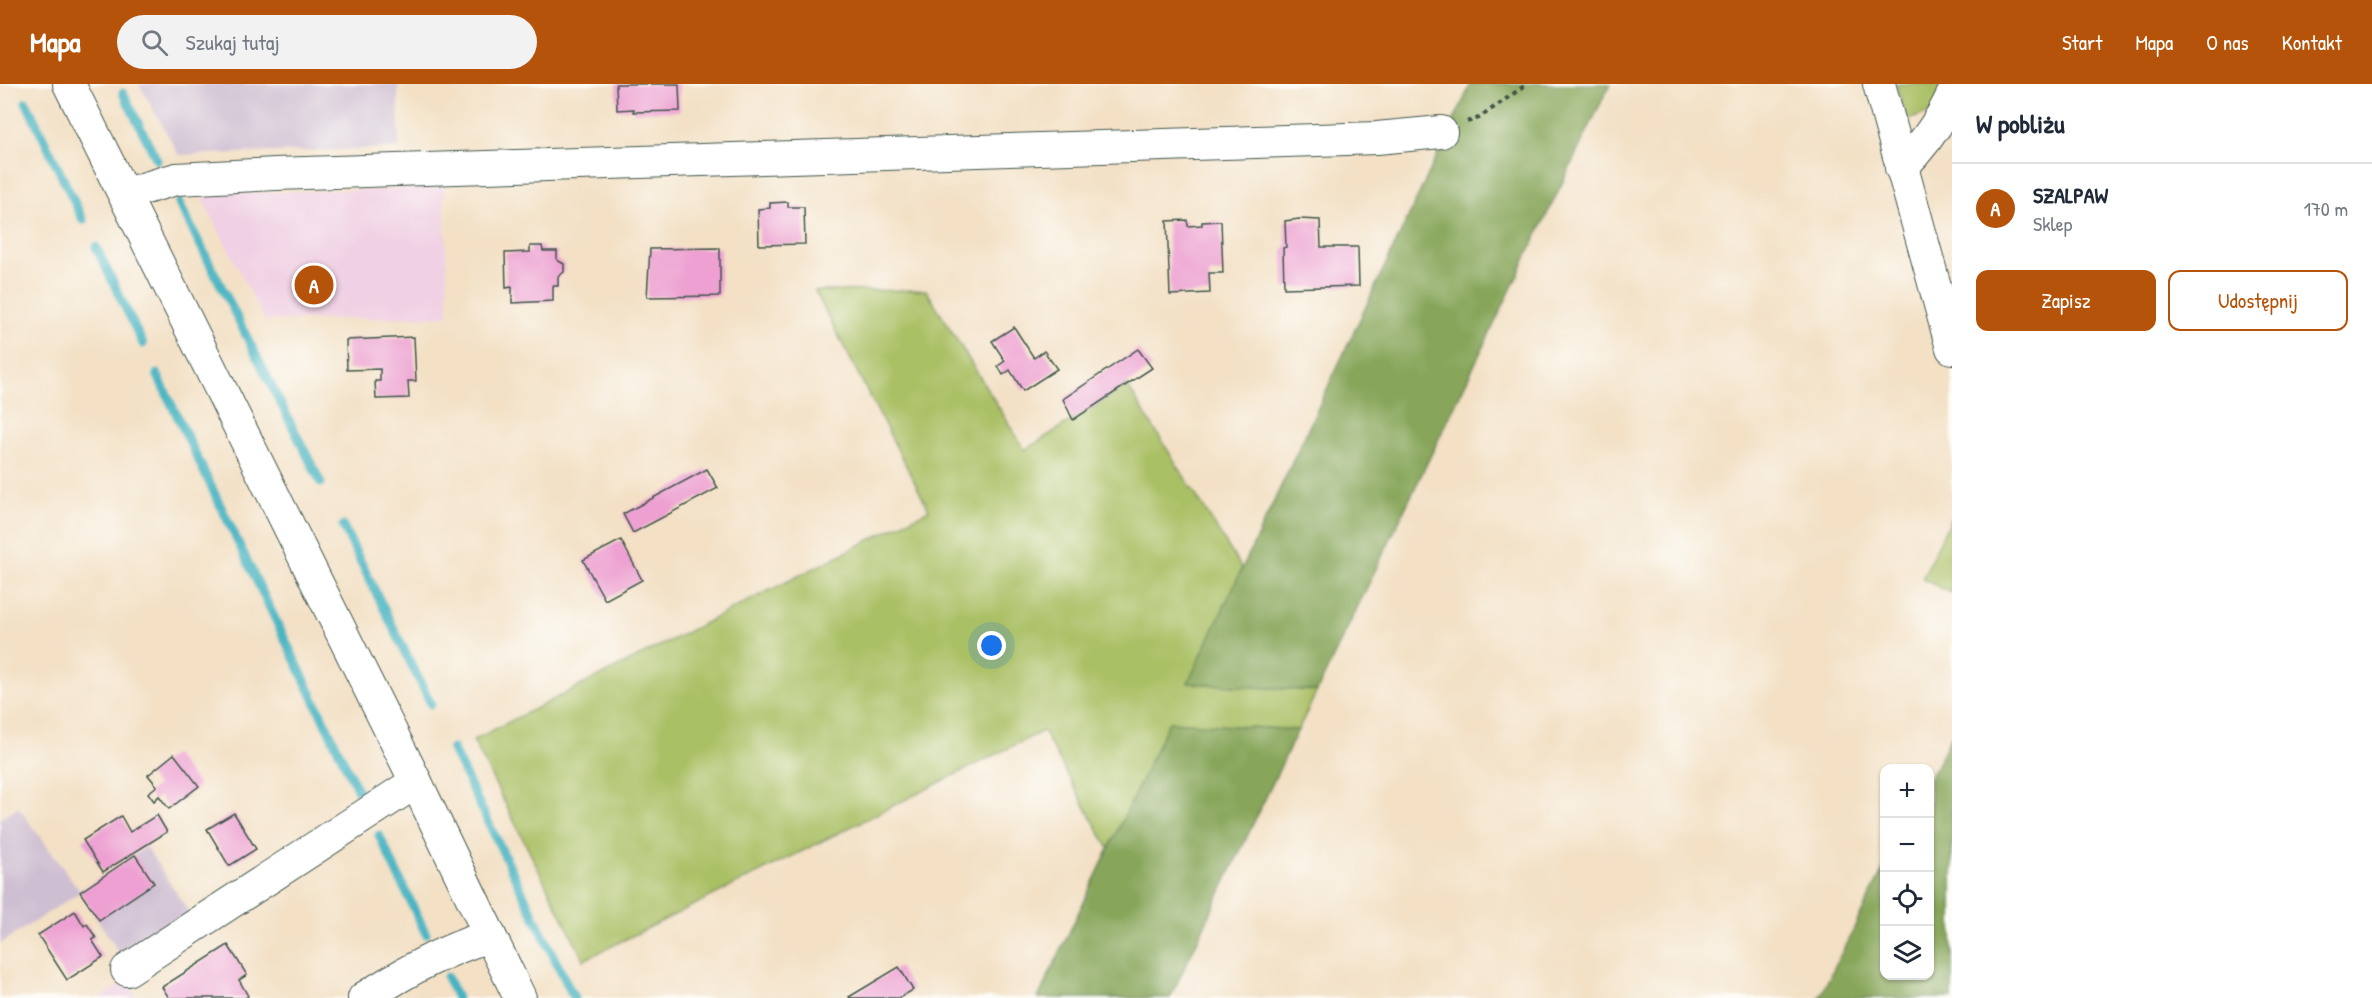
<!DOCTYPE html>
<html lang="pl">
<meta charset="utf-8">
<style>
:root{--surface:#fff;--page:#f2f2f3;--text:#1f2937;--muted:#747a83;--line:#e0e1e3;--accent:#b45309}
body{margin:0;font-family:"Patrick Hand",sans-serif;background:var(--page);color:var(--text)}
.controls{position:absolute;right:18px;bottom:18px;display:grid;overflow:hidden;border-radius:12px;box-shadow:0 2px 4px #0004}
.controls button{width:54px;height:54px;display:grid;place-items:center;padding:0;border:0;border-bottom:2px solid var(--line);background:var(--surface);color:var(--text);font:30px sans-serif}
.you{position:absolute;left:992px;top:562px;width:21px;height:21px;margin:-15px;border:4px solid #fff;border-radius:50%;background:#1a73e8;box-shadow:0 0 0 9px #1a73e833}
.badge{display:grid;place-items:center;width:39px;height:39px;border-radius:50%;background:var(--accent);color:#fff;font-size:20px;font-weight:700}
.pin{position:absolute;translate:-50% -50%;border:3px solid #fff;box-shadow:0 2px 6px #0006}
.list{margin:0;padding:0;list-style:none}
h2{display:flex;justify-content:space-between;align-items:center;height:78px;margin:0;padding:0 24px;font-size:26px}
h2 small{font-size:20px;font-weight:400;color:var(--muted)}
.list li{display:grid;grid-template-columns:39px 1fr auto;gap:18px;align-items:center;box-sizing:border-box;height:90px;padding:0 24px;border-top:2px solid var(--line)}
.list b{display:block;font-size:22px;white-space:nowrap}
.list p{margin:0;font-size:20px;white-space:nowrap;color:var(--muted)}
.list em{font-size:20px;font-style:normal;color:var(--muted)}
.actions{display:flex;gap:12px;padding:18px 24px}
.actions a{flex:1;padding:14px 0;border:2px solid var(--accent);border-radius:12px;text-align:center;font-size:21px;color:var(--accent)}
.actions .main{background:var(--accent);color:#fff}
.icon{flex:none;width:33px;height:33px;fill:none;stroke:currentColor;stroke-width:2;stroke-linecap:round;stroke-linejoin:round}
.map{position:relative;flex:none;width:1952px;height:914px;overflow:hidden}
header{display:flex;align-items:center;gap:36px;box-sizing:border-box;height:84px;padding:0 30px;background:var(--accent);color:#fff}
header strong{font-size:28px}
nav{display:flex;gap:33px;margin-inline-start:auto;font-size:21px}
.search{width:420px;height:54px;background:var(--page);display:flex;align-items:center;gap:15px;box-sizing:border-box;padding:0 21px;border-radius:33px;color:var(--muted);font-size:22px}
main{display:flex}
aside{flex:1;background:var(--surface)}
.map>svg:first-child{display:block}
</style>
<header>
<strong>Mapa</strong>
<div class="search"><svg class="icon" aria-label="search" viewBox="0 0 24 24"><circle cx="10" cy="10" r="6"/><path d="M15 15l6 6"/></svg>Szukaj tutaj</div>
<nav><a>Start</a><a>Mapa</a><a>O nas</a><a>Kontakt</a></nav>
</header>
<main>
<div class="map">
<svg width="1952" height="914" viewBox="0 0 1952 914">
<rect width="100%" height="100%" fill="#fdfcf7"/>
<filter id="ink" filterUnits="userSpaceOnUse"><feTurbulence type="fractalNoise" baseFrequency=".0167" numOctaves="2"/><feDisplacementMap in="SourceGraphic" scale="12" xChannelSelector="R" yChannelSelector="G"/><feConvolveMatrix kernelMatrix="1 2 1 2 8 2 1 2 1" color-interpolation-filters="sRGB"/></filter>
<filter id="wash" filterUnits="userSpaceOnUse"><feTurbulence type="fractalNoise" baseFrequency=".008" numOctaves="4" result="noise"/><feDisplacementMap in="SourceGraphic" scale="24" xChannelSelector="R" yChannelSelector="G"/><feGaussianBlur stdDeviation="1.35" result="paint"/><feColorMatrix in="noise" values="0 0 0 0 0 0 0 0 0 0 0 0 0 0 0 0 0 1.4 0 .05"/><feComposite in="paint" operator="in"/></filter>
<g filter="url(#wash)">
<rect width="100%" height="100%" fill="#f3e0c5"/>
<g fill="#f0d0e4">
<polygon points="444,103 448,232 265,237 200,110"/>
<polygon points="126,897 137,914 100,914"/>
</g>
<g fill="#cebed1">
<polygon points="139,0 398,0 399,64 179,71"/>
<polygon points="18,723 80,807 146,763 192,832 124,877 80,808 0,860 0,735"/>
</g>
<g fill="#aac065" stroke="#647e4c" stroke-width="1.5">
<polygon points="1896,0 1947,0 1935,26 1906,37"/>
<polygon points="926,206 1025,366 1127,301 1242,485 1188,599 1317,607 1298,646 1169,638 1109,765 1043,647 584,876 473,656 929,426 815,207"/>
<polygon points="1952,432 1952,509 1922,495"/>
</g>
<g fill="#87a65a" stroke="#537247" stroke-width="1.5">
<polygon points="1471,0 1610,0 1317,607 1188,599"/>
<polygon points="1169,638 1298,646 1170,914 1038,914"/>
<polygon points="1952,651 1952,914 1819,914 1884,784 1884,892 1930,892 1930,695"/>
</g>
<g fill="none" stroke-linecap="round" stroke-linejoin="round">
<g stroke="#46b4c1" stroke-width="9">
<polyline points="123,9 157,76"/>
<polyline points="26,18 83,136"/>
<polyline points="179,119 321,399"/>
<polyline points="96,163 143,260"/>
<polyline points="157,290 358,707"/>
<polyline points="343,442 431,620"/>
<polyline points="452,664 574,914"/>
<polyline points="379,751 426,850"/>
<polyline points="447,893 457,914"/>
</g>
</g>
<g id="blocks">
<g fill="#eda0d1">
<polygon points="616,0 679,0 680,27 633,28 634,25 617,26"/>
<polygon points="788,118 788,123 804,123 805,160 759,161 758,125 770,124 770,119"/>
<polygon points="1299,135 1320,136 1321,163 1358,163 1359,202 1284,204 1283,164 1286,163 1285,137"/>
<polygon points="1187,136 1188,142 1202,141 1202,138 1221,137 1223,189 1209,189 1210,209 1170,211 1167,137"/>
<polygon points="530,162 542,162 543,167 557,167 557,176 564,180 564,188 558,193 558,202 553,202 553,217 512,219 512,203 506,204 505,169 530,168"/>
<polygon points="720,164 720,212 647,213 650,165"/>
<polygon points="1014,243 1034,274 1044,267 1057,285 1023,307 1010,286 1003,291 998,282 1005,277 992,257"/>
<polygon points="414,253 416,297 408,297 409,314 376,315 375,297 380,297 380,285 347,286 346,256"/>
<polygon points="1138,265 1152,284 1073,336 1063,315"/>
<polygon points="707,385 718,404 633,449 623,430"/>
<polygon points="621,456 642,496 605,516 583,476"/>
<polygon points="174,670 199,702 169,725 159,712 154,717 148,709 157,702 148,691"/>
<polygon points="234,729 256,765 229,782 207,745"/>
<polygon points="157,731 167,748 103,788 83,756 121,732 130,748"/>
<polygon points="135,771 154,799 99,836 80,808"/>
<polygon points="75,827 84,842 87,840 96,854 92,856 103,873 67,896 38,851"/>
<polygon points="228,861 247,891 239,896 248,912 245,914 169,914 162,903"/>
<polygon points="899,883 913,906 899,914 850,914 849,913"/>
</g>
</g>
</g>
<g filter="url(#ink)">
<use href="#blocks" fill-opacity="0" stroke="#3f554a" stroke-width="1.5"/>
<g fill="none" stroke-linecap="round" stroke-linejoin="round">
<defs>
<g id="minor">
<polyline points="69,0 416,698 520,914"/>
<polyline points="1879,0 1952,264"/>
<path d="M 1901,84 C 1923,62 1939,40 1952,12"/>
<polyline points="125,110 176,95 275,90 1377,54 1441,48"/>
<polyline points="127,886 416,698"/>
<path d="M 364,914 C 407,887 440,868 489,852"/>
</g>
</defs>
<use href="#minor" stroke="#3f554a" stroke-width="34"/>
<polyline stroke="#3f554a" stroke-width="4" stroke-dasharray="4.5 4.5" stroke-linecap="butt" points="1467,38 1479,34 1527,0"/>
<use href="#minor" stroke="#fff" stroke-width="32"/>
</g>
</g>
</svg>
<div class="controls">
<button>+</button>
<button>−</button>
<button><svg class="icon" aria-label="locate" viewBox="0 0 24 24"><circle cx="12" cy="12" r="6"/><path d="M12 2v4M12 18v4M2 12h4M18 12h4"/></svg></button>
<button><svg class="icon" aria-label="layers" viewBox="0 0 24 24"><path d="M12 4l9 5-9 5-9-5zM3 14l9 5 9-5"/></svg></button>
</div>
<div class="you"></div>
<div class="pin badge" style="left:314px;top:201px">A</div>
</div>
<aside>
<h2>W pobliżu<small></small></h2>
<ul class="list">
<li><span class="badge">A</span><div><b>SZALPAW</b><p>Sklep</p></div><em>170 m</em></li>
</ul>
<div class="actions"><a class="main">Zapisz</a><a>Udostępnij</a></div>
</aside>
</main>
